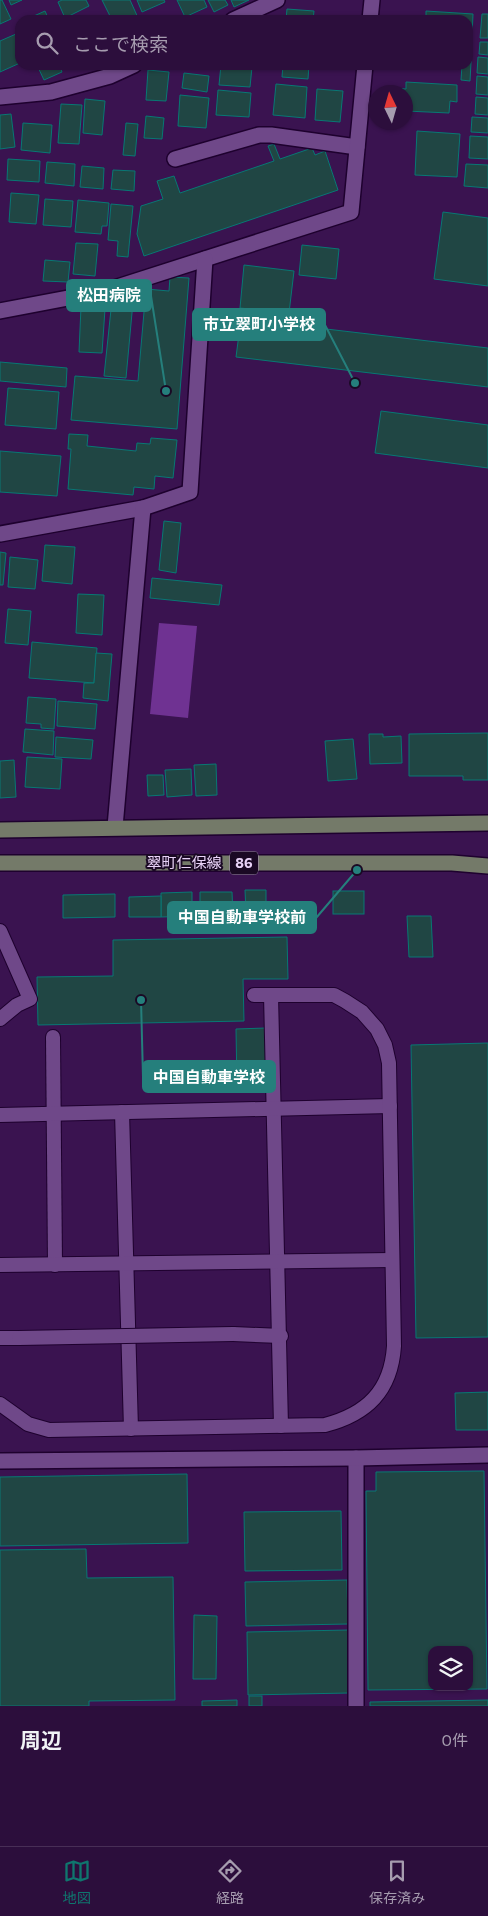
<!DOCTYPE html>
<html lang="ja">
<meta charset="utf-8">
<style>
:root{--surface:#2c0e3c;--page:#341743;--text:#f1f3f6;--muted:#a69caf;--line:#482e56;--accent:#0f766e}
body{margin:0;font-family:Commissioner,"Noto Sans JP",sans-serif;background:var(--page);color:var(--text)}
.controls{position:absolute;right:15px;bottom:15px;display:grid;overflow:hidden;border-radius:10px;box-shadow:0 1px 4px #0004}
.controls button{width:45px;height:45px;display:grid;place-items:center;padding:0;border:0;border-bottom:1px solid var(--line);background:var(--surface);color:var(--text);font:25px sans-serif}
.compass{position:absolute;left:368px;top:85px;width:45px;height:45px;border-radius:50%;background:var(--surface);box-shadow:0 1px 4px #0004;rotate:355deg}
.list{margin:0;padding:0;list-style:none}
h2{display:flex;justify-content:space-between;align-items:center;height:65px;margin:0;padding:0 20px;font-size:21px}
h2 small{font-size:16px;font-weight:400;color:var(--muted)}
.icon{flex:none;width:28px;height:28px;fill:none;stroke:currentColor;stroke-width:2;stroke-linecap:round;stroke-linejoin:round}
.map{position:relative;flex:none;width:488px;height:1706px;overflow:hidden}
.search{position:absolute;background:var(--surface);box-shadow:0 1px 4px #0004;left:15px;right:15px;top:15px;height:55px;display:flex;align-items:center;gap:12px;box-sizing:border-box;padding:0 18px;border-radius:15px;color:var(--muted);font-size:19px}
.sheet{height:140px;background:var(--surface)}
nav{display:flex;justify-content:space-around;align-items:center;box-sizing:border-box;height:70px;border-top:1px solid var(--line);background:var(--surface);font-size:14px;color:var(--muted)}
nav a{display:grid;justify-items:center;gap:2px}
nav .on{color:var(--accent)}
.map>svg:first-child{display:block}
</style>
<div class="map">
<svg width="488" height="1706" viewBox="0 0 488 1706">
<rect width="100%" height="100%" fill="#3a1350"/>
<polygon fill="#6f3292" points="159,623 197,626 188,718 150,714"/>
<g fill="#204644" stroke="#087874" fill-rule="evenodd">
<polygon points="0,0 2,0 11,19 0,24"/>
<polygon points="9,0 22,0 11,5"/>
<polygon points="62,0 86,0 89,6 65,18 58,2"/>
<polygon points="102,0 130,0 139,20 112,20"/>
<polygon points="137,0 164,0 165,2 142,12"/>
<polygon points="177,0 204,0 207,7 185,17"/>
<polygon points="208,0 225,0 228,5 214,12"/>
<polygon points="231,0 249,0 234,7"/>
<polygon points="287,9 314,11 313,20 286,20"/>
<polygon points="45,11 49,20 25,20"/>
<polygon points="426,11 473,14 472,36 468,36 468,20 426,20"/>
<polygon points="482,14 488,14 488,38 480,38"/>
<polygon points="16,34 20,44 20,63 0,72 0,41"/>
<polygon points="480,42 488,42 488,55 479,54"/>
<polygon points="468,43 472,44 470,81 461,80 462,65 468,65"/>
<polygon points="478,57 488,58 488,74 477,73"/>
<polygon points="37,65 59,65 62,72 44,80"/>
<polygon points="221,65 252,67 250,87 219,85"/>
<polygon points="283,65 309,65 308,79 282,77"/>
<polygon points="148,70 169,72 166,101 146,100"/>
<polygon points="184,73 209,76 207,92 182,88"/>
<polygon points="477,76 488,77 488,95 476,94"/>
<polygon points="406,82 457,85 457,102 450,101 449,113 406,111 406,92 395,92 395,88 406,89"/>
<polygon points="276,84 307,87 305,118 273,115"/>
<polygon points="317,89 343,91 340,122 315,120"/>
<polygon points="218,90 251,93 249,117 216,115"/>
<polygon points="180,95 209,98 206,128 178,126"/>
<polygon points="476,97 488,98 488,115 475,114"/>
<polygon points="85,99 105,101 102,135 83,133"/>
<polygon points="61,104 82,105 79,144 58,143"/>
<polygon points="11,114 15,147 0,149 0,115"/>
<polygon points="146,116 164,118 162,139 144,138"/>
<polygon points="472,117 488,118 488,133 471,132"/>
<polygon points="23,123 52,125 50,153 21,150"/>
<polygon points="126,123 138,124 135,156 123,155"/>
<polygon points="417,131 460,134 457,177 415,175"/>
<polygon points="470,136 488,137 488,159 469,158"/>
<polygon points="274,144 280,159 312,148 315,155 325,151 338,190 144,256 137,234 141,206 163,199 157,181 174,176 180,193 274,161 268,146"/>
<polygon points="8,159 40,161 39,182 7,180"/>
<polygon points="47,162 75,164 74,186 45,183"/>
<polygon points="466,164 488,165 488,188 464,186"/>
<polygon points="82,166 104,168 103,189 80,187"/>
<polygon points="113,170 135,171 134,191 111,189"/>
<polygon points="11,193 39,195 36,224 9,222"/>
<polygon points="45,199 73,201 71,227 43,225"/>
<polygon points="78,200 109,203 107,226 102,226 101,234 75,232"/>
<polygon points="111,204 133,206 128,257 117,256 118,241 108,240"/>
<polygon points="443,212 488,218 488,286 434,279"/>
<polygon points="76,243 98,244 95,276 73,274"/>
<polygon points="302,245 339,249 336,279 299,275"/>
<polygon points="45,260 70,262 68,282 43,281"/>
<polygon points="244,265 294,271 289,313 240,308"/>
<polygon points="170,277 189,278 177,429 71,420 75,376 138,381 146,289 169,291"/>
<polygon points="112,300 133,302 126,378 104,376"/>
<polygon points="81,307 105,309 102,353 79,352"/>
<polygon points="241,319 488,348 488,387 236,357"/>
<polygon points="0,362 67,368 66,387 0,381"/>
<polygon points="8,388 59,392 56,429 5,425"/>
<polygon points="381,411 488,425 488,468 375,453"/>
<polygon points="69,434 88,435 87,446 136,451 137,443 150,444 151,438 177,440 173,478 155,476 154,489 134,487 133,495 68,489 71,449 68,449"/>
<polygon points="0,451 61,456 57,496 0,492"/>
<polygon points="164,521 181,523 176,573 159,570"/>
<polygon points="45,545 75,547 72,584 42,581"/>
<polygon points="0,552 6,553 3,585 0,585"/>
<polygon points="10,557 38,560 35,589 8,587"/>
<polygon points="152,578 222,585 219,605 150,598"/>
<polygon points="78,594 104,595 102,635 76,633"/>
<polygon points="8,609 31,611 28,645 5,643"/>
<polygon points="32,642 97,648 94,683 29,678"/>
<polygon points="96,653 112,654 108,701 83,698 84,683 94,683"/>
<polygon points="28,697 56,699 54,729 41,728 41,724 26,723"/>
<polygon points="58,701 97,704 95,729 57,726"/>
<polygon points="25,729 54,731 53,755 23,752"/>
<polygon points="488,733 488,780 463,780 463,776 409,776 409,734"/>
<polygon points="369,734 383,734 383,737 401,736 402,763 370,764"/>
<polygon points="56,737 93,740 91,759 55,757"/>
<polygon points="353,739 357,779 328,781 325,741"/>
<polygon points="27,757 62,759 60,789 25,787"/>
<polygon points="14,760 16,797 0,798 0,761"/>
<polygon points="216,764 217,795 196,796 194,765"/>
<polygon points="191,769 192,795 167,797 165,770"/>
<polygon points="147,775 163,775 164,795 148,796"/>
<polygon points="245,890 266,890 266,913 246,913"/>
<rect x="333" y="891" width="31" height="23"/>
<polygon points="192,892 192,916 161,917 161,893"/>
<polygon points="200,892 232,892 233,916 200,916"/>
<polygon points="115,894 115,917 63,918 63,895"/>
<polygon points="161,896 161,917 129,917 129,897"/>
<polygon points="407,916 431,916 433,957 409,957"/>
<polygon points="287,937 288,979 243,979 244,1021 38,1025 37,977 113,976 113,940"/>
<polygon points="266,1028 267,1086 237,1087 236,1029"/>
<polygon points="488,1043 488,1337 416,1338 411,1045"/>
<polygon points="488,1392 488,1430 456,1430 455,1393"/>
<path d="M 484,1471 L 487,1689 L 368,1690 L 366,1491 L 376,1491 L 376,1472 ZM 432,1650 L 469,1650 L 469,1687 L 432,1687 Z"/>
<polygon points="187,1474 188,1543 0,1546 0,1477"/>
<polygon points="341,1511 342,1570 245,1571 244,1512"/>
<polygon points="86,1549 87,1578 173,1577 175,1700 89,1701 89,1706 0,1706 0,1550"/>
<polygon points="347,1580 348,1624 246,1626 245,1582"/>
<polygon points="194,1615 217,1616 216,1679 193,1679"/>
<polygon points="349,1630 349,1693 248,1695 247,1632"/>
<rect x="249" y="1696" width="13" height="10"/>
<polygon points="237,1700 237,1706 202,1706 202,1701"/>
<polygon points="488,1700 488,1706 370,1706 370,1702"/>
</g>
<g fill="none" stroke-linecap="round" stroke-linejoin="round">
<defs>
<g id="service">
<polyline points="0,931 30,999 17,1005 0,1019"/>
<polyline points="271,995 281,1426"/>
<polyline points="53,1037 55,1265"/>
<polyline points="122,1112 131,1429"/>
<polyline points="0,1115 390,1106"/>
<polyline points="0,1265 392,1260"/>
<polyline points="233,1334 281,1336"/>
<polyline points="0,1338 19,1338"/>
<path d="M 0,1404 L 28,1424 L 49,1430 L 325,1425 C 367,1414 391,1391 394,1346 L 389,1063 L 385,1045 L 377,1029 L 362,1012 L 345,1001 L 334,995 L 254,995"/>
</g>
<g id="minor">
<polyline points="233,20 277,0"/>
<polyline points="370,20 372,0"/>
<polyline points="0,97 51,92 110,76 134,65"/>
<polyline points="175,159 259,135 271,135 357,147"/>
<polyline points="0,311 105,291 351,212 365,65"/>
<polyline points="0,534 143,508"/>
<polyline points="115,827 143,508 190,492 205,259"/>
<polyline points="356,1458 356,1706"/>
<polyline points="0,1461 356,1458 488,1455"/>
</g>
<g id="primary">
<polyline points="0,830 488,823"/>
<polyline points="0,863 452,863 488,866"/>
</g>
</defs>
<use href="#service" stroke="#1e012e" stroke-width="16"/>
<use href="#minor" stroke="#1e012e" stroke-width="18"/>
<use href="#primary" stroke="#1e012e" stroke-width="18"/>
<use href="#service" stroke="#6f4889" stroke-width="14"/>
<use href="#minor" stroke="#6f4889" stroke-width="15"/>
<use href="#primary" stroke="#747a69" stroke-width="15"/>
<defs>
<polyline id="service-bridge" points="19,1338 233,1334"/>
</defs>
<use href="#service-bridge" stroke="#1e012e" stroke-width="16" stroke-linecap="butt"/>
<use href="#service-bridge" stroke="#6f4889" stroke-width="14"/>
</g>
<g text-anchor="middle" stroke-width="4" stroke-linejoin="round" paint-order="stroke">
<rect fill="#1a0924" stroke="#aa96b8" stroke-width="1" x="230" y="851.5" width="28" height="23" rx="4"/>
<g font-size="14" font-weight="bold" fill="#e8d2f7">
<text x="244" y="868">86</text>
</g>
<g font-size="15" fill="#e8d2f7" stroke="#1a0924">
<text x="184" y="868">翠町仁保線</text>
</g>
</g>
<path fill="none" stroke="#257f7c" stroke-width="2" d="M166 391L151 296M355 383L325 325M357 870L316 918M141 1000L143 1077"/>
<g fill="#257f7c" stroke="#1a0924" stroke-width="2">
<circle cx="166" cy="391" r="5"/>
<circle cx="355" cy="383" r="5"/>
<circle cx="357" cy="870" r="5"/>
<circle cx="141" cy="1000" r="5"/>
</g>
<g fill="#257f7c" stroke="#257f7c" stroke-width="2">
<rect x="67" y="280" width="84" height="31" rx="5"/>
<rect x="193" y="309" width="132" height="31" rx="5"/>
<rect x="168" y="902" width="148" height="31" rx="5"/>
<rect x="143" y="1061" width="132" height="31" rx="5"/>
</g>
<g font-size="16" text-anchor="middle" font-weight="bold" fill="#fff">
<text x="109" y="301">松田病院</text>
<text x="259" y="330">市立翠町小学校</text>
<text x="242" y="923">中国自動車学校前</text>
<text x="209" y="1083">中国自動車学校</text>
</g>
</svg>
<div class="controls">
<button><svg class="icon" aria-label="layers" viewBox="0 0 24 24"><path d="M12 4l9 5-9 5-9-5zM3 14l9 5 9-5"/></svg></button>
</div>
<svg class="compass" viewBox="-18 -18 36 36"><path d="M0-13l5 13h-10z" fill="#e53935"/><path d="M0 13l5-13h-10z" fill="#a69caf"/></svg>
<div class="search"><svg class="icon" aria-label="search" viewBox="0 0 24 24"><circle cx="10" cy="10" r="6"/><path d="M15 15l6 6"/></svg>ここで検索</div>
</div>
<section class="sheet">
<h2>周辺<small>0件</small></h2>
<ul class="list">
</ul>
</section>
<nav>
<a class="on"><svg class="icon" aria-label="map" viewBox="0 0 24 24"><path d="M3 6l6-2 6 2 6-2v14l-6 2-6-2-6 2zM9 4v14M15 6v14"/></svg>地図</a>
<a><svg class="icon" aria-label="directions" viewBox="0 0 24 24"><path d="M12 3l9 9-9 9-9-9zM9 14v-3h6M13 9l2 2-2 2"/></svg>経路</a>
<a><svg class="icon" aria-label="saved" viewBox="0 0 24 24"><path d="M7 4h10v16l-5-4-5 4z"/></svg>保存済み</a>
</nav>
